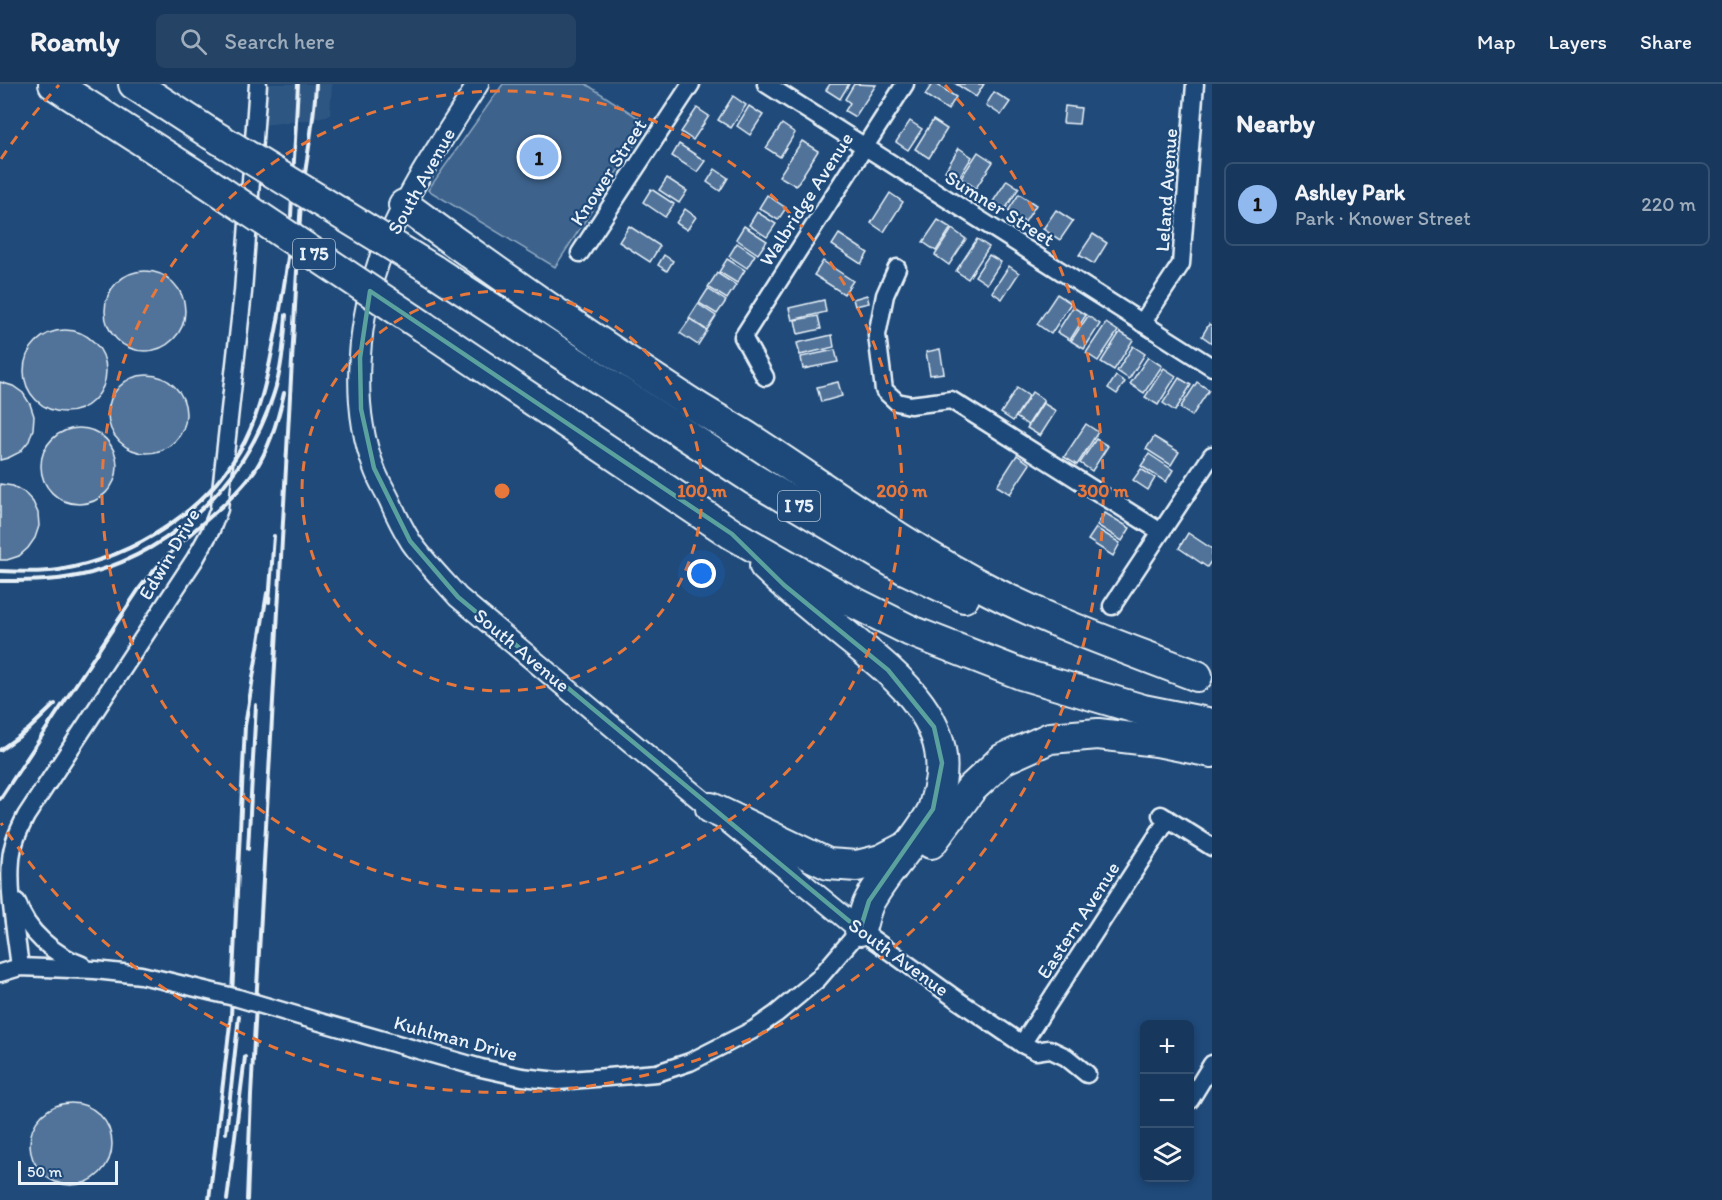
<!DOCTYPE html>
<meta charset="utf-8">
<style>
:root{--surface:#17385c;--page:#244365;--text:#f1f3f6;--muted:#9eacbb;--line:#365272;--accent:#90b9f0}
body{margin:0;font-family:Itim,sans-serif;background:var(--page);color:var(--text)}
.controls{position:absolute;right:18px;bottom:18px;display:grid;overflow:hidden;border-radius:9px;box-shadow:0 3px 9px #0003}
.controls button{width:54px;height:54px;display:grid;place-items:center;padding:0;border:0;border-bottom:2px solid var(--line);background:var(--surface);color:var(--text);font:30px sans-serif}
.scale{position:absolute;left:18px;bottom:15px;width:100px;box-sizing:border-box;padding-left:6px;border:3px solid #e8f1f8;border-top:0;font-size:16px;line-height:21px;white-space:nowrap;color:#e8f1f8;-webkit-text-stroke:4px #1f4a7a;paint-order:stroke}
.you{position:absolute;left:702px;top:490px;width:21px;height:21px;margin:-15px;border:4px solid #fff;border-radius:50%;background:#1a73e8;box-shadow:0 0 0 9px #1a73e833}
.badge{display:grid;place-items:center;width:39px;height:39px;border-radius:50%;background:var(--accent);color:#111;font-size:20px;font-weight:700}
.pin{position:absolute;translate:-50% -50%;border:3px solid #fff;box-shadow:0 2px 6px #0006}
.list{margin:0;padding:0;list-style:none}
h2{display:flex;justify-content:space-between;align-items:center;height:78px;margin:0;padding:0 24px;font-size:26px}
h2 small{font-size:20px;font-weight:400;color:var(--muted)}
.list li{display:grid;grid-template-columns:39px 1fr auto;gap:18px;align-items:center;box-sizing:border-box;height:84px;margin:0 12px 12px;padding:0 12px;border:2px solid var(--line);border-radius:9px}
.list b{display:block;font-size:22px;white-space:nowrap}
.list p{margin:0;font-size:20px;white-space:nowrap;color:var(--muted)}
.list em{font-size:20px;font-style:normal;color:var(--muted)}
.icon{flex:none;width:33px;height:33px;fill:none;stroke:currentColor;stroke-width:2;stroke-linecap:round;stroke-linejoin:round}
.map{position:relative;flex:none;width:1212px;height:1116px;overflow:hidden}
header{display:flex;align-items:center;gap:36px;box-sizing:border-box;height:84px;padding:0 30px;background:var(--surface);border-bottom:2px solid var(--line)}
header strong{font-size:28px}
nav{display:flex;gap:33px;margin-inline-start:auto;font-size:21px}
.search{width:420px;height:54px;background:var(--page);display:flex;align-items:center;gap:15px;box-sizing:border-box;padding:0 21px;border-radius:9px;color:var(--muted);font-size:22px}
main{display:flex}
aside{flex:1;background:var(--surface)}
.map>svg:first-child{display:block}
</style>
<header>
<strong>Roamly</strong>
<div class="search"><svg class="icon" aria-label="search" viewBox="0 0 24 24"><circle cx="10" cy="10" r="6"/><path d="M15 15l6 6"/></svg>Search here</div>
<nav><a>Map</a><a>Layers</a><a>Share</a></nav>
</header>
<main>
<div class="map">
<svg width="1212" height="1116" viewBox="0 0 1212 1116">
<rect width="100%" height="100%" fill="#1f4a7a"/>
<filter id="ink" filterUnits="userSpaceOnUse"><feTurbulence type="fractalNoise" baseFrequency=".0167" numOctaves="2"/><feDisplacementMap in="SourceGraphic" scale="12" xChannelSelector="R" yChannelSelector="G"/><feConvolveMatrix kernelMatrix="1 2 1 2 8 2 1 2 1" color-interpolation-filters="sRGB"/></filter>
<g filter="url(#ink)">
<polygon fill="#2e5683" points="260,0 332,0 330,31 308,36 262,41"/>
<polygon fill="#3c628c" stroke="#92aac2" stroke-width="1.5" points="503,0 586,0 648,40 555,183 428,106"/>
<g fill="#517399" stroke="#e8f1f8" stroke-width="1.5">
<polygon points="830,0 849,0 840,15 826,6"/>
<polygon points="854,0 876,1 855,33 845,27 850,19 845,15"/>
<polygon points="932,0 936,0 956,13 948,26 925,11"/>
<polygon points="956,0 984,0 976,13"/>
<polygon points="994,8 1010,18 1001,31 986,21"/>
<polygon points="733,12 746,21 731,44 718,36"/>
<polygon points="749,22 763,31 750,51 737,42"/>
<polygon points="1065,22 1081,24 1079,40 1063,39"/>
<polygon points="697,24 709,32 693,56 681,48"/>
<polygon points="933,36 947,45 929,74 915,65"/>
<polygon points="910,37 922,45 908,66 896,58"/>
<polygon points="782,40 795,49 780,73 766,64"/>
<polygon points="802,57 818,67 796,102 779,92"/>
<polygon points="679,60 705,77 697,88 672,72"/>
<polygon points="959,64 972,73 958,95 945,87"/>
<polygon points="978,68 993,78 976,104 961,94"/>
<polygon points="715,85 728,94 720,107 707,98"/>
<polygon points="667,94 687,107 679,119 659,106"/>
<polygon points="1007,96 1019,104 1004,127 992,119"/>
<polygon points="651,105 674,120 665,133 643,118"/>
<polygon points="890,109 903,118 884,148 871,139"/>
<polygon points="1019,110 1036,121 1025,138 1008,127"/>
<polygon points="767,111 786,124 778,136 759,124"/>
<polygon points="685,125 696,133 687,146 676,139"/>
<polygon points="1056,126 1073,137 1060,156 1043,145"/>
<polygon points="757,128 776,140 767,153 749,141"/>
<polygon points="938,136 951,144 936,167 923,158"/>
<polygon points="629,142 660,162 650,178 619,158"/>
<polygon points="744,142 767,157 758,170 736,155"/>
<polygon points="952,145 966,155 949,181 935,171"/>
<polygon points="839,150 868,169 861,180 832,161"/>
<polygon points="1093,150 1107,159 1094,180 1079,171"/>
<polygon points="977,155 989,163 968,195 956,187"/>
<polygon points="737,159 755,171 747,184 729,172"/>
<polygon points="664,171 673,177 667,187 658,181"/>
<polygon points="989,171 1001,178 987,200 975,192"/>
<polygon points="727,175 745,186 737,199 719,188"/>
<polygon points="823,177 853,197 844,210 814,191"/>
<polygon points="1009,182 1019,189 1002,215 992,208"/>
<circle cx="145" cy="227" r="40"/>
<polygon points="717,189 736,201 727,215 708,203"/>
<polygon points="708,205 726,217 717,230 699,219"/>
<polygon points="1057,210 1071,219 1051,250 1037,240"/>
<polygon points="867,211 869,219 855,222 853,215"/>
<polygon points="824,216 826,228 792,236 789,224"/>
<polygon points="698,220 716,232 707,246 689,234"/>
<polygon points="1073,223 1086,231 1070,256 1057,248"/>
<polygon points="818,232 821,245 798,250 795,236"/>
<polygon points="1088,232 1100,240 1084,265 1071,257"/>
<polygon points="690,235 707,247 698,261 680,249"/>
<polygon points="1106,239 1118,247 1098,277 1086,269"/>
<polygon points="1209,240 1212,242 1212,259 1202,252"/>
<circle cx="65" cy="287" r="41"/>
<polygon points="1120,248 1133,256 1114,286 1101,278"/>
<polygon points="832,251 834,263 800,271 797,259"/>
<polygon points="1133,262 1145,270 1129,295 1117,287"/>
<polygon points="940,265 944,289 930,291 926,268"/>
<polygon points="835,266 838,278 803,285 801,273"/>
<polygon points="1148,273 1162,282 1144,309 1130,300"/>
<polygon points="1164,284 1176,292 1158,321 1145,313"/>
<circle cx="147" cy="330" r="39"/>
<polygon points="1116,292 1125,298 1117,310 1108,304"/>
<polygon points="1179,294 1191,301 1175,327 1163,319"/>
<polygon points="0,298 13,302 23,309 30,320 34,332 33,345 29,357 20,368 8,374 0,376"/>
<polygon points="838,298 842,312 821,318 817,303"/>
<polygon points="1197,298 1209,306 1192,332 1180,324"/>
<polygon points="1017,304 1029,312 1013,337 1001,329"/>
<polygon points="1032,308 1044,316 1028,341 1016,333"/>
<polygon points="1043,319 1056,327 1040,352 1027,344"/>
<polygon points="1086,340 1098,348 1077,381 1064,373"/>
<circle cx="79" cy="382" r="38"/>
<polygon points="1154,353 1179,368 1171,381 1146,365"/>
<polygon points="1096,355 1108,362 1092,387 1080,379"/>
<polygon points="1149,370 1173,386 1166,398 1141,382"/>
<polygon points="1017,371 1030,380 1010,410 997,402"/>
<polygon points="1141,385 1155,394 1148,406 1133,396"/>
<polygon points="0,400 13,402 24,408 33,418 38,429 39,442 35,454 28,464 19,472 7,476 0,476"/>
<polygon points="1105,429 1130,444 1122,457 1097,441"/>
<polygon points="1096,444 1120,459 1113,472 1088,456"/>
<polygon points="1188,449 1212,465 1212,476 1207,483 1179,464"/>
<circle cx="71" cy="1060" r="41"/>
</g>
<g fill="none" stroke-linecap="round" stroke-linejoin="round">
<defs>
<g id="minor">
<polyline points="766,0 1212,283"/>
<polyline points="580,169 691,0"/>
<polyline points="897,184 885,211 877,251 884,306 897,318 910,321 951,316 1161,448"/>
<polyline points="1142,239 1181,180 1195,0"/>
<polyline points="765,293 743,253 905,0"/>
<polyline points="1112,522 1212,371"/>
<polyline points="1161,731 1212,763"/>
<path d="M 17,818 C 26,847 54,871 82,881"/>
<path d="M 20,883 C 16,850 8,809 11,776 C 12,760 19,746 26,732 L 195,475 L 211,446 L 219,425 L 243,208 L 258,0"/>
<polyline points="0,889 20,883 95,886 141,891 167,897"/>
<polyline points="306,934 481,984 522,993 558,997 657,989 690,978 753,946 776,930 818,895 860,846 956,915 1022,960 1036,967 1049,965 1066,973 1087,990"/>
<polyline points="1022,960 1168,735"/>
<polyline points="1190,1016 1212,980"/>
</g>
<path id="tertiary" d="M 478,0 C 444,54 407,106 383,166 C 358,231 349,318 374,384 C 378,396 385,406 390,417 C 396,431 403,445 411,458 C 425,478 442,495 458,513 L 656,679 L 860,846"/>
<g id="motorway">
<polyline points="54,0 205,97"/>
<polyline points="134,0 211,50"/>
<path d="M 404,121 C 495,188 588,252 683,314 C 704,328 726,340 747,353 C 827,405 905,463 991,507 C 1057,541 1128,565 1197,592"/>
<polyline points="433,186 753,395 905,485 964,513"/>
<polyline points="424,243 732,450 841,512 911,547 1021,590 1143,626 1212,640"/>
<path d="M 765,482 C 789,505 815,526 841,547 C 890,587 958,635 938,708 C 936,714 935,720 933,726 C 916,758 888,784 870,816 C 865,825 863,836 860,846"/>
<polyline points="711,724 828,780 857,782 881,776 908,762"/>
<polyline points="931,759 971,705 1003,675 1050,654 1098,650 1157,657 1212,668"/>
</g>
</defs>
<use href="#minor" stroke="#e8f1f8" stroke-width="21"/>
<use href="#tertiary" stroke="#e8f1f8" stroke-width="24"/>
<use href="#motorway" stroke="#e8f1f8" stroke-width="34"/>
<use href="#minor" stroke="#1f4a7a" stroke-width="16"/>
<use href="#tertiary" stroke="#1f4a7a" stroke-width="20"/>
<use href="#motorway" stroke="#1f4a7a" stroke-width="30"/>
<g stroke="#e8f1f8" stroke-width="4">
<polyline points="291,132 298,0"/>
<path d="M 0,487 C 20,488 40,489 59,486 C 135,473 209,426 245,357 C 262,323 269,284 276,247 C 282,215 288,184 290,152"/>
<path d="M 0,497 C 30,497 61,497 91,489 C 177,464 245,397 273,312 C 282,286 284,258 286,231"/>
<polyline points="269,518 274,452"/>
<polyline points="0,666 28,646 55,620"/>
<path d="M 0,715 L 139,505 C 154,485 171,468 189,451 C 212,431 237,411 255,386 C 270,363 278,336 284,309"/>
<polyline points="248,765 256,621"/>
<polyline points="226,1049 239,932"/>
<polyline points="209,1116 231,932 245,642 267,509"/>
<polyline points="227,1116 245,973"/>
<path d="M 247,1116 L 251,1011 L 300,133 C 303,89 314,45 316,0"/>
</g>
<defs>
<polyline id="minor-bridge" points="167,897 238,914 306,934"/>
<g id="motorway-bridge">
<polyline points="211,50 433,186"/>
<polyline points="205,97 424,243"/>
</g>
</defs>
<use href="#minor-bridge" stroke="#e8f1f8" stroke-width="21" stroke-linecap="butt"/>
<use href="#motorway-bridge" stroke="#e8f1f8" stroke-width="34" stroke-linecap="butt"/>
<use href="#minor-bridge" stroke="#1f4a7a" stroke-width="16"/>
<use href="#motorway-bridge" stroke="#1f4a7a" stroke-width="30"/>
</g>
</g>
<path fill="none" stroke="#5ba19e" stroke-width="4.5" stroke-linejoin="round" d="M 370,207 L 732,450 L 784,501 L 888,586 L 934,643 L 942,679 L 933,725 L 869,817 L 860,846 L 458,513 L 410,457 L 374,384 L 361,325 L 360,274 Z"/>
<g fill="none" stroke="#e8773b" stroke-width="3" stroke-dasharray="10 8">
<circle cx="502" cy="407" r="200"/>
<circle cx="502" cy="407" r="400"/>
<path d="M1 75A601 601 0 0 1 59 1M945 1A601 601 0 1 1 1 739"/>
</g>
<g text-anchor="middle" stroke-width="4.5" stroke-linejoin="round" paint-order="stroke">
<g fill="#1f4a7a" stroke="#acbfd2" stroke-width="1.5">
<rect x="293" y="155" width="42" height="30" rx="4.5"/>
<rect x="778" y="407" width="42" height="30" rx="4.5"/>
</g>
<g font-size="18" font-weight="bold" fill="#e8f1f8">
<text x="314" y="176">I 75</text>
<text x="799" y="428">I 75</text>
</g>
<g font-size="20" fill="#e8f1f8" stroke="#1f4a7a">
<text transform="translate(608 88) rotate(-57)" y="7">Knower Street</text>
<text transform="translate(421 97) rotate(-61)" y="7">South Avenue</text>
<text transform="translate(1166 106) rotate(-86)" y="7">Leland Avenue</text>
<text transform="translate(806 115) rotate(-57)" y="7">Walbridge Avenue</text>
<text transform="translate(1000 124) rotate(32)" y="7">Sumner Street</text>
<text transform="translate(169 470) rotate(-60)" y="7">Edwin Drive</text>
<text transform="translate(522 566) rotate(40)" y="7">South Avenue</text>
<text transform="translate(1078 836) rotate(-57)" y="7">Eastern Avenue</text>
<text transform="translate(899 873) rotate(36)" y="7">South Avenue</text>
<text transform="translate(456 954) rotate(15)" y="7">Kuhlman Drive</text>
</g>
</g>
<circle cx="502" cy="407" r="9" fill="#e8773b" stroke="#1f4a7a" stroke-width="3"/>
<g font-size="18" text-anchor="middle" font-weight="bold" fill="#e8773b" stroke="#1f4a7a" stroke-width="4.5" stroke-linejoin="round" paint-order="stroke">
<text x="702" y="413">100 m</text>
<text x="902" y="413">200 m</text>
<text x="1103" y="413">300 m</text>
</g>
</svg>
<div class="controls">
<button>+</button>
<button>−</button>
<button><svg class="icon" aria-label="layers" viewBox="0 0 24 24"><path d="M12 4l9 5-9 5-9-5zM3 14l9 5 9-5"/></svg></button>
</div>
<div class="scale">50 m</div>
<div class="you"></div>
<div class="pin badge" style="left:539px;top:73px">1</div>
</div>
<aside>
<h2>Nearby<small></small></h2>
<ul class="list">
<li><span class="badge">1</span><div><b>Ashley Park</b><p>Park · Knower Street</p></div><em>220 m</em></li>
</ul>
</aside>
</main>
